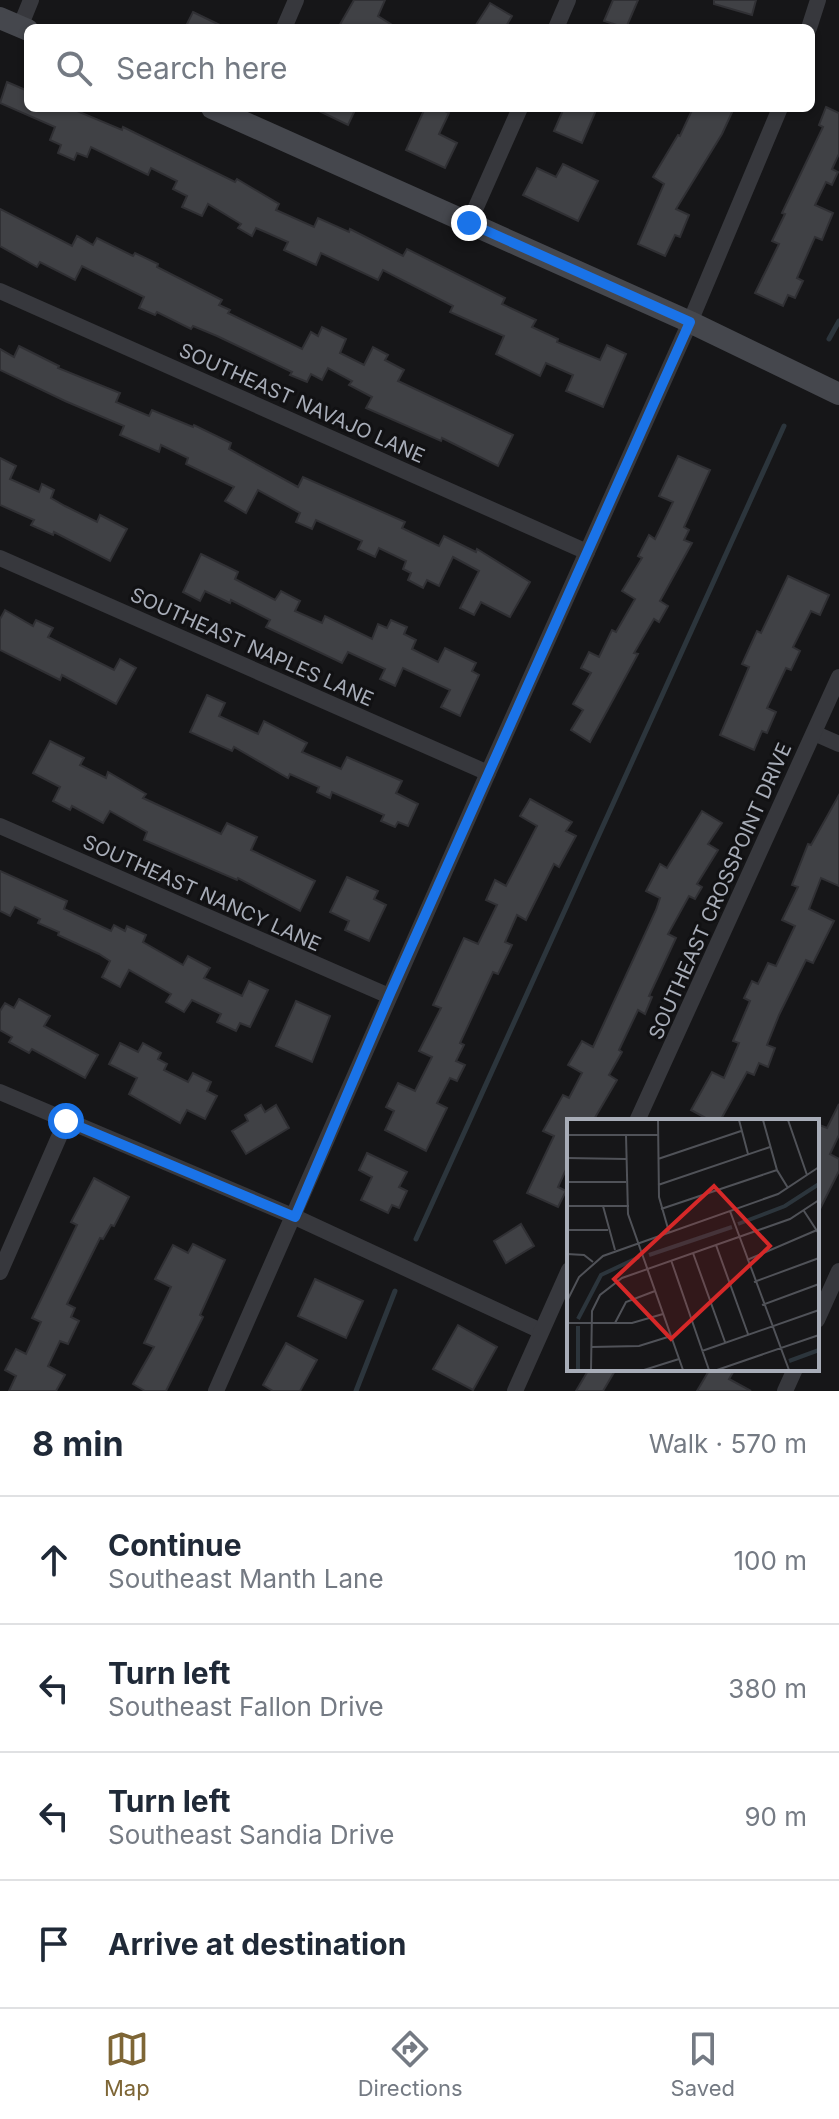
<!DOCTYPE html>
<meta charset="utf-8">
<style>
:root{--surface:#fff;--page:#f6f6f7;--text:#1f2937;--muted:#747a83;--line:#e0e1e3;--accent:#7e6636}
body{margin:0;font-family:Inter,sans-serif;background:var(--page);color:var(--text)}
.stop{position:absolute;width:24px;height:24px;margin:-18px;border:6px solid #1a73e8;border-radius:50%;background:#fff}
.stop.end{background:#1a73e8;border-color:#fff;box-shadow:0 2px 8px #0008}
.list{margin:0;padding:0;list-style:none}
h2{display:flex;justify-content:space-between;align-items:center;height:104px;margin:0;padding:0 32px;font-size:34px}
h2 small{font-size:26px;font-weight:400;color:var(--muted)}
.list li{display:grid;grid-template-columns:52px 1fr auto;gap:24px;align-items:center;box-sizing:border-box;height:128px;padding:0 32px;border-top:2px solid var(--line)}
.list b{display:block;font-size:30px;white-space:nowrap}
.list p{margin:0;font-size:26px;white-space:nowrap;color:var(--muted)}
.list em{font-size:26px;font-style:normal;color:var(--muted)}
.icon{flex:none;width:44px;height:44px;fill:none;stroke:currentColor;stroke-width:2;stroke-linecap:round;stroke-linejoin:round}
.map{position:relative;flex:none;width:839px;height:1391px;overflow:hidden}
.search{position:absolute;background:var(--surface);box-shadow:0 2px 6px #0004;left:24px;right:24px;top:24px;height:88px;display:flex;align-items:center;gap:20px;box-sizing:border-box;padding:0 28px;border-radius:12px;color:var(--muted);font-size:30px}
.sheet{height:616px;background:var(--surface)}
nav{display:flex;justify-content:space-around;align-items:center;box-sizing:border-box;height:112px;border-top:2px solid var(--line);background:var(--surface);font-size:22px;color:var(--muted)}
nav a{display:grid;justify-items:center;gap:4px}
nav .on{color:var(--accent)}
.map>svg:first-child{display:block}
</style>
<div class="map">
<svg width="839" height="1391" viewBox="0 0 839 1391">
<rect width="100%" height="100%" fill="#161618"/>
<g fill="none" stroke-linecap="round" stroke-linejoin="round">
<g stroke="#2c353c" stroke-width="5">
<polyline points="829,339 839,321"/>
<polyline points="416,1239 784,426"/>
<polyline points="356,1391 395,1291"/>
</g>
</g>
<g fill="#404145" stroke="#303034" stroke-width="2">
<polygon points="354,0 385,0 378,16 397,28 338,28"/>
<polygon points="613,0 638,0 626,28 604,21"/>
<polygon points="714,0 756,0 752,15 714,4"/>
<polygon points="490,3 512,16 505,28 474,28"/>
<polygon points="193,12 226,28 185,28"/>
<polygon points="7,82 28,91 28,108 70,108 122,130 123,127 235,182 237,179 279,204 276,210 314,227 318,218 349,232 350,229 403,256 407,249 505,298 502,304 536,320 532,327 558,339 557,342 600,360 607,345 626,354 603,407 566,391 573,375 546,363 540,376 496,354 504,336 450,312 453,306 383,270 378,280 321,253 316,265 284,250 288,242 263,231 256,228 252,236 238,228 241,224 208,204 202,216 182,207 187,196 173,189 177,181 151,168 148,175 91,147 87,157 77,153 74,160 58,153 61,145 50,140 55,127 0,103"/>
<polygon points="826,107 839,113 839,154 832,169 838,172 832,185 826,182 815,205 833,213 822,240 815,237 797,278 803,281 795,298 788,295 783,306 755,293 779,244 772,241 785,214 782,213 823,127 819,125"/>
<polygon points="313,108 356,108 348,125"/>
<polygon points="425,108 439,108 449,113 439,134 457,143 445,168 406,150"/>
<polygon points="564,108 597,108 582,143 554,131"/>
<polygon points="693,108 734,108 722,134 676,209 689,215 680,237 675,235 665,256 638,244 664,184 653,177 678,135 680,136"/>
<polygon points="563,164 598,181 578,221 523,195 537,168 556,177"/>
<polygon points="0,209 72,246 77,236 93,245 97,238 133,256 135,253 158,264 157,267 222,300 219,305 230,310 228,313 302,349 311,332 318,336 322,327 346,339 340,353 364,365 373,347 388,355 385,360 404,370 398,381 513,435 498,466 442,438 441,441 366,408 372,397 349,385 352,381 328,368 322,380 311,374 307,382 290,375 292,372 217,336 193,326 191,329 157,312 155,315 139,308 144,297 82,266 75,280 40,262 37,267 0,246"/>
<polygon points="19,346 59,366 58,368 120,393 116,402 149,416 152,410 193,427 194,425 231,443 229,449 298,487 303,477 405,522 402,528 439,546 444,536 476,552 477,549 530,582 510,617 481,602 474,615 460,608 479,571 453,557 439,586 427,580 423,588 408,580 411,573 403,569 406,561 379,548 375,557 358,549 362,541 316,520 312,529 296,522 300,513 258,490 246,513 225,501 234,487 186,464 188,458 161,445 159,452 120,435 124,426 65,401 0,370 0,349 14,357"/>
<polygon points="678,456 710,470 684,527 689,530 684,540 692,543 660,601 668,606 659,622 654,619 634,653 638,654 590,742 571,730 583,710 573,704 591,673 581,668 589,652 599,657 612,630 616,632 635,599 622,591 642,558 638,556 649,535 655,539 673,502 659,496"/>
<polygon points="0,458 16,466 10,479 39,492 42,484 54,490 51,498 65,506 97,522 100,515 127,529 110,561 54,532 53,535 31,525 34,520 0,505"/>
<polygon points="201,554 238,572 235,579 275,600 281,591 300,601 295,611 322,623 325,616 372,639 378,624 387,628 391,620 407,627 404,634 416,640 412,649 438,662 445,648 476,663 472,671 479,675 460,716 441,707 450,690 403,668 395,686 380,679 385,669 348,652 342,663 266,627 270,620 231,600 230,603 205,591 200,601 183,592"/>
<polygon points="788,576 829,595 820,615 811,611 793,647 800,651 791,670 786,668 767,708 776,712 767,733 762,731 754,750 720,735 749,667 742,664 757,631 761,633"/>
<polygon points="5,610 33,626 36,620 53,628 48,637 114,670 120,659 136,668 116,704 62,675 60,680 0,650 0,619"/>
<polygon points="207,695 225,703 219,716 258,734 264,721 307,743 302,752 341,769 347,757 402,781 396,793 418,804 408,826 398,822 395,827 381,821 384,815 332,792 330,798 317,792 319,787 290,774 288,778 234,747 232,751 190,732"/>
<polygon points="50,741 84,758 80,765 106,778 108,772 146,794 143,798 221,834 227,823 257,837 251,850 315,881 300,911 238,878 237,880 144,840 147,832 110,811 103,823 72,806 70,810 53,801 60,787 33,773"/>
<polygon points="839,795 839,886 821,878 809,909 834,921 813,963 806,960 779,1015 767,1045 775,1048 768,1067 759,1063 754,1075 747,1072 720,1121 711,1121 691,1110 712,1072 724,1078 739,1043 733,1041 750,1001 744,998 752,981 758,984 768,963 776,966 795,926 782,920 798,887 792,885 808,844 811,845"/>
<polygon points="530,799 572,822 566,831 576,836 559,867 554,864 526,920 517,915 505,942 512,945 498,974 493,972 460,1043 464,1045 456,1061 465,1065 457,1081 450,1078 437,1103 447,1108 426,1151 385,1130 394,1111 386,1107 398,1083 415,1091 432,1057 419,1051 441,1008 433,1005 464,938 478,944 497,905 486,900 495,880 506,886 537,826 520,816"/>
<polygon points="702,811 722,823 708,844 718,850 697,884 702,887 695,899 689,896 668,934 676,938 649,996 652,997 645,1014 638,1010 619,1050 622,1052 609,1075 617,1080 593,1121 569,1121 569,1163 558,1187 566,1191 558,1207 527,1193 554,1136 543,1131 563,1095 569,1098 582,1073 568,1065 582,1041 593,1047 656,910 660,898 646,891 660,864 667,868"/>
<polygon points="0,871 67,901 64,909 111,931 114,925 125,931 127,926 146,935 143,942 183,965 188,956 210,968 204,978 242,996 249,981 268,990 250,1027 240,1023 236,1031 217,1022 221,1014 192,1000 184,1012 166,1002 171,994 129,970 120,987 102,977 110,961 99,954 58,935 59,932 38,923 40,919 15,907 10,916 0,911"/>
<polygon points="347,877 378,891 374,899 386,905 369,941 345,930 349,921 330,912"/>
<polygon points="19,999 50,1016 44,1026 98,1055 85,1078 32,1049 29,1053 9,1042 12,1037 0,1030 0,1011 5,1003 14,1008"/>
<polygon points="296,1001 330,1016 312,1062 276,1046"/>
<polygon points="120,1043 138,1052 143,1043 161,1053 158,1059 167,1064 164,1070 188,1082 193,1073 211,1082 207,1091 217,1096 205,1119 187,1110 180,1123 129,1094 137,1078 109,1064"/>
<polygon points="839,1104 839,1135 830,1154 839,1159 839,1171 817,1215 817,1124 827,1128"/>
<polygon points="261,1105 265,1112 276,1105 289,1128 246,1154 232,1131 248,1121 245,1115"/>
<polygon points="367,1153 407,1172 399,1187 407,1191 399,1208 392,1205 388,1213 361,1200 372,1177 359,1170"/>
<polygon points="94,1178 129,1197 114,1226 111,1225 103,1239 100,1238 67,1304 75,1308 71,1317 79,1321 68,1344 60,1341 48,1366 65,1375 56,1391 9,1391 16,1376 5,1370 16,1349 26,1354 41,1322 32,1318 77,1225 71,1222"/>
<polygon points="521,1224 534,1246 506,1263 494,1241"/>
<polygon points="193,1244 225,1260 200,1315 203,1317 166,1391 145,1391 133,1384 154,1347 144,1343 171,1287 155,1279 173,1245 188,1253"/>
<polygon points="315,1279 363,1301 346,1338 298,1316"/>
<polygon points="458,1325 497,1347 473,1390 433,1369"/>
<polygon points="286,1343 317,1360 300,1391 273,1391 263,1385"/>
<polygon points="589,1369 616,1369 603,1391 576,1391"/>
<polygon points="710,1369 735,1369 729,1379 751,1391 697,1391"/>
</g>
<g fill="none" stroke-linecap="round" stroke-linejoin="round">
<g stroke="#37383d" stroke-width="16">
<polyline points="20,27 31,0"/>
<polyline points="284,28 296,0"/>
<polyline points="556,28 568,0"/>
<polyline points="809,28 818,0"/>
<polyline points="469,223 520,108"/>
<polyline points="0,291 587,552"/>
<polyline points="0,558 488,773"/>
<polyline points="814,733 839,744"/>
<polyline points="0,826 389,996"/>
<polyline points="0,1092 295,1217 541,1331"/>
<polyline points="637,1121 839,677"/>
<polyline points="0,1272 66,1121"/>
<polyline points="817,1320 839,1271"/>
<polyline points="216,1391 488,773 690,322 780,108"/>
<polyline points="515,1391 569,1270"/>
<polyline points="785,1391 795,1369"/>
</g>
<g stroke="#45474d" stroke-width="22">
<polyline points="0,18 28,30"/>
<polyline points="212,108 690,322 839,394"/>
</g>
</g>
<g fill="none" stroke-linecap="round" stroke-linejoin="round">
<polyline stroke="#1a73e8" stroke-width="10" points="66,1121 295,1217 389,996 690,322 469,223"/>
</g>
<g text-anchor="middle" stroke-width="6" stroke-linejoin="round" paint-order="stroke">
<g font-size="20" fill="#a8adb8" stroke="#111113">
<text transform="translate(302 403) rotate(24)" y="7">SOUTHEAST NAVAJO LANE</text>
<text transform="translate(252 647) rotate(24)" y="7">SOUTHEAST NAPLES LANE</text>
<text transform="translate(720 891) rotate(-66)" y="7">SOUTHEAST CROSSPOINT DRIVE</text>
<text transform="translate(202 893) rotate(24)" y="7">SOUTHEAST NANCY LANE</text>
</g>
</g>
<g transform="translate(567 1119)">
<rect width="252" height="252" fill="#161618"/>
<path fill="none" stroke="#2c353c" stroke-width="4" d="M 171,105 L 218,87 L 252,65M 82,136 L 165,108M 11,200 L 34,156 L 72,138M 222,242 L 252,231M 11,251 L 11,207"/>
<path fill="none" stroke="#505258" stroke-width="2" d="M 91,1 L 92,78 L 102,113M 172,1 L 181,35M 196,1 L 210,51 L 221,69M 221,1 L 240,56M 0,16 L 91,16M 59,16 L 61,95 L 116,251M 0,39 L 59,40M 91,40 L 174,12M 0,63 L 59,63M 91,66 L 203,28M 0,87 L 62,87M 36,87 L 48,131M 94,90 L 210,51M 163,92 L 222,251M 237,92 L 252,115M 0,111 L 41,111M 149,126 L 181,215M 126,134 L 158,223M 0,135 L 17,136 L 26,143M 104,141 L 142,251M 180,141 L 250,111M 187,163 L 252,139M 0,182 L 12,158 L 36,137 L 211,75 L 252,48M 195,186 L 252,165M 0,204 L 65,204 L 96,195M 48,204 L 59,183 L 88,172M 24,228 L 72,227 L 104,217M 135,232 L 252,191M 112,240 L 77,251 L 24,251 L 25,192 L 33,176 L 55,159 L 223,100 L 252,81M 150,251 L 252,216"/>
<path fill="#d62828" fill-opacity="0.15" stroke="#d62828" stroke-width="4" d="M 147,67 L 203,127 L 104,220 L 47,160 Z"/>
<rect width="252" height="252" fill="none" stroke="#a8adb8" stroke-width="4"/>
</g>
</svg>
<div class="stop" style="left:66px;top:1121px"></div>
<div class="stop end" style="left:469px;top:223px"></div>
<div class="search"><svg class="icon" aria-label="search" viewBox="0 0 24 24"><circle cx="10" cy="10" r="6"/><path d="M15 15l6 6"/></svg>Search here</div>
</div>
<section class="sheet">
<h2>8 min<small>Walk · 570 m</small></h2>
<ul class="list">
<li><svg class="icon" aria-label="ahead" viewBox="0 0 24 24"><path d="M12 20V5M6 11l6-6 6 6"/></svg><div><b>Continue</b><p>Southeast Manth Lane</p></div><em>100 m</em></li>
<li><svg class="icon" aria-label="left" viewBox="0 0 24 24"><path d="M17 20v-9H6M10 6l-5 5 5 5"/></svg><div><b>Turn left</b><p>Southeast Fallon Drive</p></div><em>380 m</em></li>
<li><svg class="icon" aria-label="left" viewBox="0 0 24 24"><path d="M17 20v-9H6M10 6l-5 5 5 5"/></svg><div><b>Turn left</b><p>Southeast Sandia Drive</p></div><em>90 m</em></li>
<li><svg class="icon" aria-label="arrive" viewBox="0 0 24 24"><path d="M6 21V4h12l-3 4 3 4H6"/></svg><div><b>Arrive at destination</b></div></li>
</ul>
</section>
<nav>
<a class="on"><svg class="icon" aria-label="map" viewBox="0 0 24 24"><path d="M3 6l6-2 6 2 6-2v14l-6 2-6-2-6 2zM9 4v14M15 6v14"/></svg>Map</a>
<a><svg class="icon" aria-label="directions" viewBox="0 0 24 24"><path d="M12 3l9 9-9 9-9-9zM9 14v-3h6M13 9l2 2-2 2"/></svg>Directions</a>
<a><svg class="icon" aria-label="saved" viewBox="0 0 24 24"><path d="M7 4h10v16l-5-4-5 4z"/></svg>Saved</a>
</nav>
